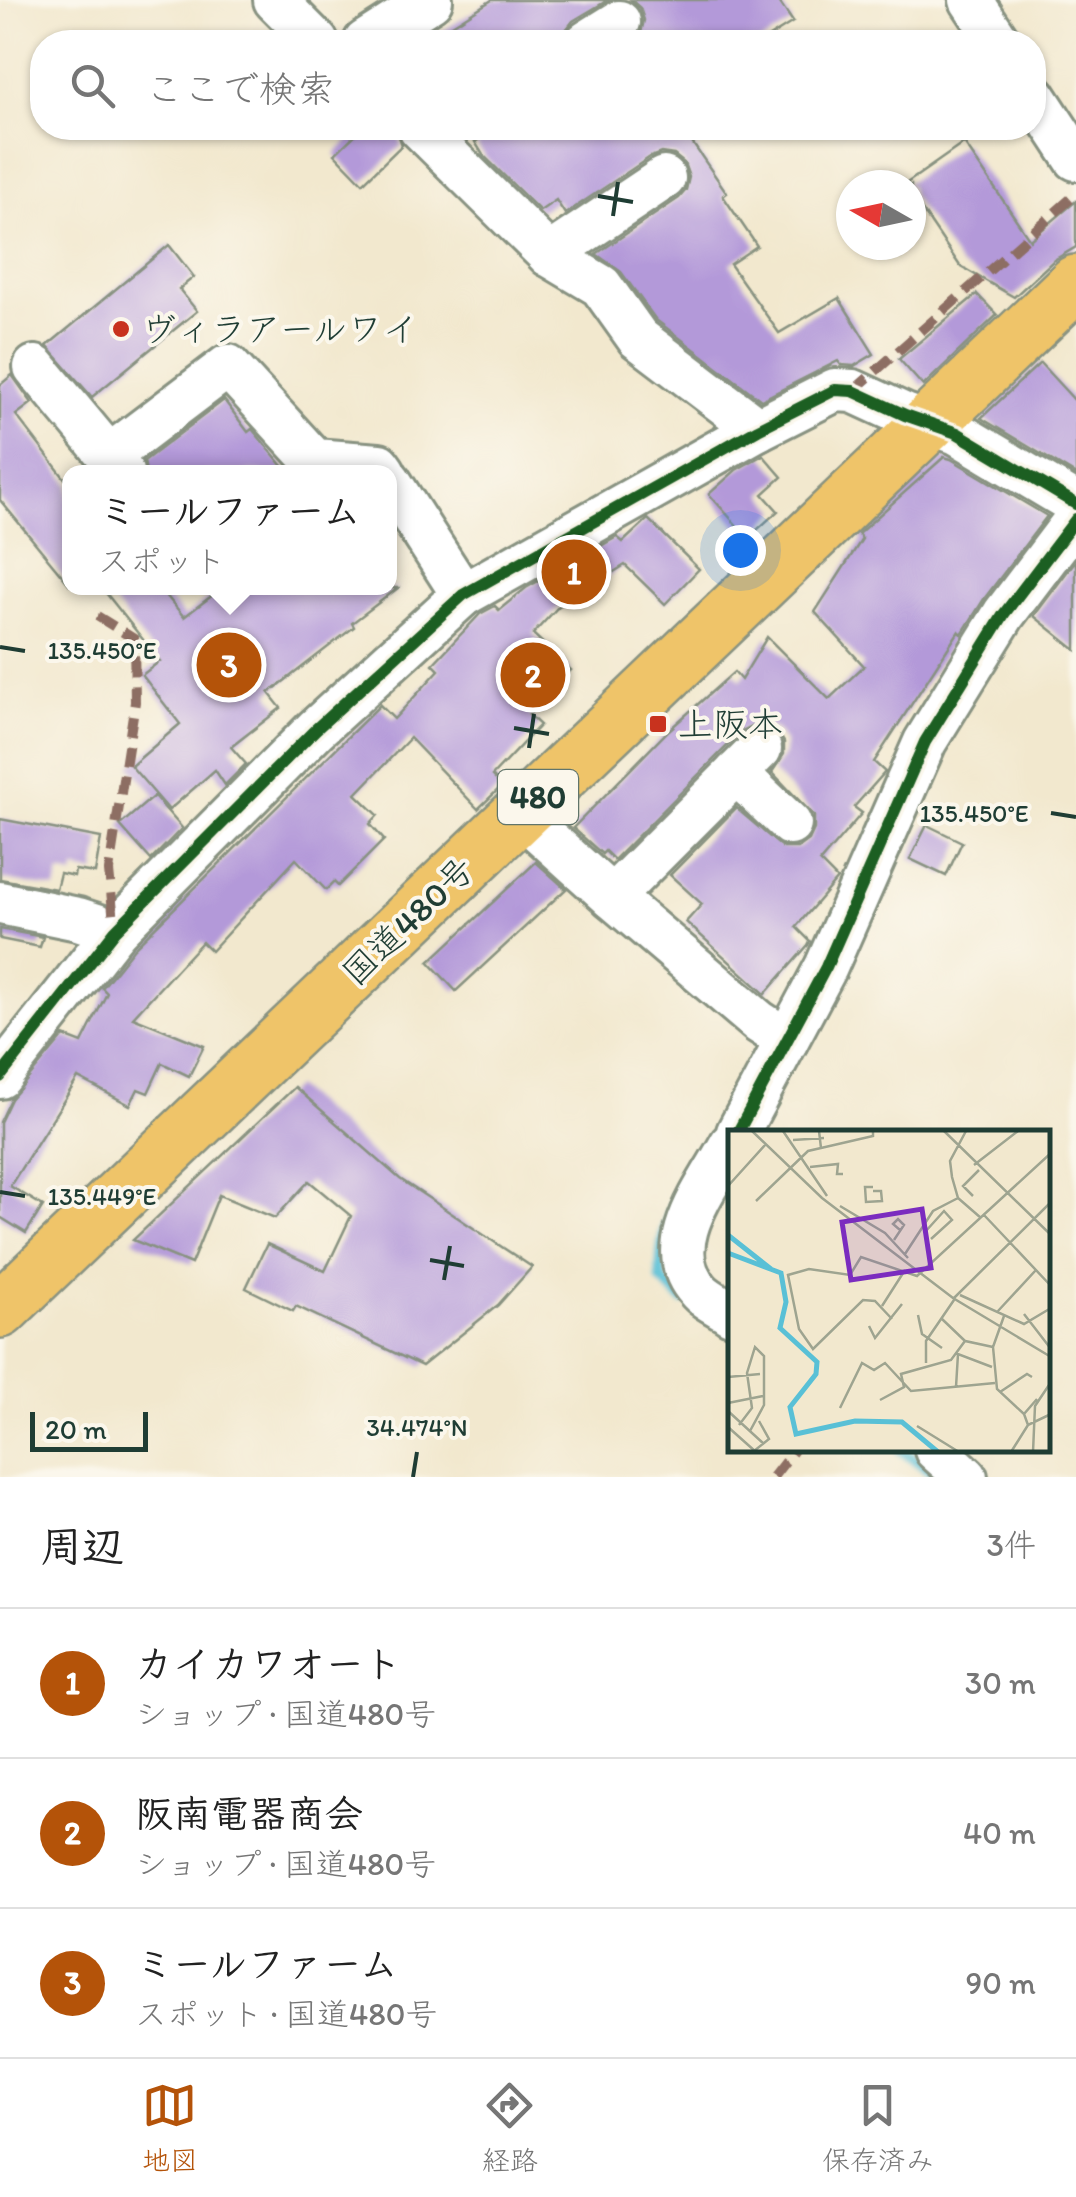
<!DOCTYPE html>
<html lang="ja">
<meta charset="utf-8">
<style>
:root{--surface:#fff;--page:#f2f2f2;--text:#222;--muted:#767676;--line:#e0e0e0;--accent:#b45309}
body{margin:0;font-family:Itim,"Klee One",sans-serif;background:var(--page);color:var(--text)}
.compass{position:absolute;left:836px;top:170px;width:90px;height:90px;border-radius:50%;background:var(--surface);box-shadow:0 2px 8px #0004;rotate:279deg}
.scale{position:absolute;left:30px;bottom:25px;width:118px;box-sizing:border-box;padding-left:10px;border:5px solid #1f3d34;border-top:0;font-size:28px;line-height:35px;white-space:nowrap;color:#1f3d34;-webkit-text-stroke:8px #fbf7ec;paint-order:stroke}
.you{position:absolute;left:740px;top:550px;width:35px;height:35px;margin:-25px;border:8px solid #fff;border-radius:50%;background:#1a73e8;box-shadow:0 0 0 15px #1a73e833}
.badge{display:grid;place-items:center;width:65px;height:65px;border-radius:50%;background:var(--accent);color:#fff;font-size:32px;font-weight:700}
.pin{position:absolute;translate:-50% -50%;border:5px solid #fff;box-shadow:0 2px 10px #0006}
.popup{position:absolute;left:62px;top:465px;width:335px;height:130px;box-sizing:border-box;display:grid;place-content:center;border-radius:20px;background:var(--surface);filter:drop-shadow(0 2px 8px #0005);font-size:32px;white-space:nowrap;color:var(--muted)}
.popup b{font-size:38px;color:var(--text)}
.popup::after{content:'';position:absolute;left:50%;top:100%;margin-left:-20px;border:20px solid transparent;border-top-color:var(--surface)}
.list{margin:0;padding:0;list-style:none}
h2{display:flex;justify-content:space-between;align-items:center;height:130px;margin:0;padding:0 40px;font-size:42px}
h2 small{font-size:32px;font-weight:400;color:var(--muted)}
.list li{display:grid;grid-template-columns:65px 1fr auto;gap:30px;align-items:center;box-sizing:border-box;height:150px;padding:0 40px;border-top:2px solid var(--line)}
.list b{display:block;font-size:38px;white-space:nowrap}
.list p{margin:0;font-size:32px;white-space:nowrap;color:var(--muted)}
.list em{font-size:32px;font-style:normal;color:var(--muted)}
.icon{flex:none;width:55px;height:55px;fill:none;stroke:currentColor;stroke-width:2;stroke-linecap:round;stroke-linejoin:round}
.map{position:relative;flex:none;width:1076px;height:1477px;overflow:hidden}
.search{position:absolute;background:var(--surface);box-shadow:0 2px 8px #0004;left:30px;right:30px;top:30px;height:110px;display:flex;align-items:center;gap:25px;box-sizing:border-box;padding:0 35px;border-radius:40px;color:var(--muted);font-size:38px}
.sheet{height:580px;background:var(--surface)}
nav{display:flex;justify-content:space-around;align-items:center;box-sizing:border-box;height:140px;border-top:2px solid var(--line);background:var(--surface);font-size:28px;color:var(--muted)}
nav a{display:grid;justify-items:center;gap:5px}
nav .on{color:var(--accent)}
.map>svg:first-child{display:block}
</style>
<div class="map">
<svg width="1076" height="1477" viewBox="0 0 1076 1477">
<rect width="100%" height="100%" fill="#fbf7ec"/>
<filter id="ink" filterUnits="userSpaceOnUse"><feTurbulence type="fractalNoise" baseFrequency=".01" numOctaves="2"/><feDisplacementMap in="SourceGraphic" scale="20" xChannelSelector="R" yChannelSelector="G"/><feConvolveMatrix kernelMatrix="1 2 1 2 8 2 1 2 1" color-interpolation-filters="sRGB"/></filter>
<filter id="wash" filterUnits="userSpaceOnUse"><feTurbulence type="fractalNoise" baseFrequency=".0048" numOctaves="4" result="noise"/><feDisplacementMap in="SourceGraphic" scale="40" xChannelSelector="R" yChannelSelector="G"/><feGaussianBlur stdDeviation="2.25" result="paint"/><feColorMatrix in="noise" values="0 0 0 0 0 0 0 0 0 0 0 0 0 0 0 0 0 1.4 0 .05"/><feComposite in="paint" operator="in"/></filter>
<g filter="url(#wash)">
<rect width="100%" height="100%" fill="#f2e8ce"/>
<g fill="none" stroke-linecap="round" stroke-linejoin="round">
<g stroke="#59c0d6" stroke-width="11">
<path d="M 678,1196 C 664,1222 660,1250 661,1279 L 683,1300"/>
<polyline points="901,1450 930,1470"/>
</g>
</g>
<g id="blocks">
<g fill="#b399d9">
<polygon points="492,0 608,0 573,21 565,31 562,42 425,42"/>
<polygon points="631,0 778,0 793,22 761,42 633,42 641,33 644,20 640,8"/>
<polygon points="362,128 396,128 402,145 363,183 335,154"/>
<polygon points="498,128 682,128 727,193 723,196 757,246 730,264 779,333 839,298 874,354 854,366 841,365 838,361 761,400 656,320 621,272 596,254 679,198 686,190 689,177 684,163 674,155 661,153 650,157 565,214 556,200 540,211 483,155 475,142"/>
<polygon points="964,143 1030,240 1076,201 1076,247 1054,260 1014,297 960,266 911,194 911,185 904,185"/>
<polygon points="169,245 194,277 179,289 197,311 92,397 47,346"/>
<polygon points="977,294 997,315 923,386 899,359"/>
<polygon points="1040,363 1076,402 1076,475 981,418"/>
<polygon points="12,375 32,403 16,415 69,484 69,584 0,500 0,385"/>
<polygon points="224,400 248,432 252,429 288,472 146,472 144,461"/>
<polygon points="763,455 782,477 763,494 778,511 748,538 709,494 736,470"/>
<polygon points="944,457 951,459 1047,516 984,599 962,634 959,631 874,762 885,772 854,807 862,813 820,862 837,879 796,927 810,941 808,945 765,994 686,922 702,904 670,875 736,808 783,848 798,848 809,840 814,829 814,816 772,772 784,754 784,742 777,731 767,725 754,725 742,731 614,860 605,851 602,854 573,828 669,730 734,672 741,680 767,637 829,699 864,666 815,612 862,539 858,534"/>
<polygon points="648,519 699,569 665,604 625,565 559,606 533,634 571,670 529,715 540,725 492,776 502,786 478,809 410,738 356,794 378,815 370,824 384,840 338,886 334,882 326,890 296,859 211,951 202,942 133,1017 204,1046 189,1076 162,1063 148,1093 138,1089 130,1105 78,1078 10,1186 43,1206 26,1233 0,1217 0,1122 11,1099 64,1036 82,1043 107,993 102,988 134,948 380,705 394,719 439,670 433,664 480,614 495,606 499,610 526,588 617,537 623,542"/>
<polygon points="1076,560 1076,650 1034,616"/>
<polygon points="102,588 160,588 184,617 222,588 398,588 352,623 354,627 269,693 281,708 231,747 246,764 225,785 215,770 169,810 131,766 180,724 142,675 160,661"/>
<polygon points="154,796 182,828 151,860 120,825"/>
<polygon points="0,819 101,838 95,873 75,870 74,876 60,873 56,889 0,879"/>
<polygon points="927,825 962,842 946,876 910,859"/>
<polygon points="536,862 566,889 456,991 429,962"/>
<polygon points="0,929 43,937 40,947 0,939"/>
<polygon points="295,1087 400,1179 532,1267 498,1305 422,1366 296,1306 293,1311 246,1288 267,1244 325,1271 351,1216 309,1181 275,1218 219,1195 191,1264 133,1240"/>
</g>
</g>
</g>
<g filter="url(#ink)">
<use href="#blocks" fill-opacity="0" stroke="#889281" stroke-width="2.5"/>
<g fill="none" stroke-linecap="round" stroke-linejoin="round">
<defs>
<g id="minor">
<polyline points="275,0 317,42"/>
<polyline points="971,0 999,42"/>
<polyline points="365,42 431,0"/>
<polyline points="587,42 619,22"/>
<polyline points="1034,95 1076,159"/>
<polyline points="420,128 549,255 601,286 638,338 758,429"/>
<polyline points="549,255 664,178"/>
<polyline points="35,367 109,456"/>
<polyline points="122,472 109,456 228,366 314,460 379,465 384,472"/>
<polyline points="389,480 463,595"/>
<polyline points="736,773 790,824"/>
<polyline points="520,814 612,897 759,1022 787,1040"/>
<polyline points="612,897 760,749"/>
<polyline points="0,903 78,919 115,931"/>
<polyline points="0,1077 115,931 316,729 463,595 758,429 835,390 853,391 905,415 957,433 1076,504"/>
<polyline points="738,1132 826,967 925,742 1004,614 1076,519"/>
<path d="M 731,1144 C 709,1185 658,1246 698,1290 C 705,1299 721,1306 731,1313"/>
<polyline points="936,1450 966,1477"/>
</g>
<polyline id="trunk" points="0,1310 1076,283"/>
</defs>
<use href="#minor" stroke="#889281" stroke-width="48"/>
<use href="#trunk" stroke="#889281" stroke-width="60"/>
<use href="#minor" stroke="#fff" stroke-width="42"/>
<use href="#trunk" stroke="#efc469" stroke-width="55"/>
<g stroke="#8d6e63" stroke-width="10" stroke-dasharray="20 10" stroke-linecap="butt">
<polyline points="853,391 1076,194"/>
<polyline points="97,616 134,639 135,702 109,871 115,931"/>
<polyline points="773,1477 794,1450"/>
</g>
<defs>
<g id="cycleway">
<polyline points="0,1077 115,931 316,729 463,595 758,429 835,390 853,391 905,415 957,433 1076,504"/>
<polyline points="738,1132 826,967 925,742 1004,614 1076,519"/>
</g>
</defs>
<use href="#cycleway" stroke="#fbf7ec" stroke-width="19"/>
<use href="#cycleway" stroke="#1b5e20" stroke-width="12"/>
</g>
</g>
<path fill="none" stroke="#1f3d34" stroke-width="4" d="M 598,196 L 633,202M 613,216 L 618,182M 0,647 L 25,651M 514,728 L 549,734M 529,748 L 534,714M 1051,813 L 1076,817M 0,1192 L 25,1196M 430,1260 L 464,1266M 444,1280 L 450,1246M 413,1477 L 417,1452"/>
<g fill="#c8321e" stroke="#fbf7ec" stroke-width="4">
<circle cx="121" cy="329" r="10"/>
<rect x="648" y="714" width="20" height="20" rx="5"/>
</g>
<g text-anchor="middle" stroke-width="8" stroke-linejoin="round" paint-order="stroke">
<rect fill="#fbf7ec" stroke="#61756b" stroke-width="2.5" x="498" y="770" width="80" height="54" rx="8"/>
<g font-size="32" font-weight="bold" fill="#1f3d34">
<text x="538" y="808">480</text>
</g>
<g font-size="35" fill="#1f3d34" stroke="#fbf7ec" text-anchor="start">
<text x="141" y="341">ヴィラアールワイ</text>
<text x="678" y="736">上阪本</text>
</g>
<g font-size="35" fill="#1f3d34" stroke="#fbf7ec">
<text transform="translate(408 921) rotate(-44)" y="12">国道480号</text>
</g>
</g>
<g transform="translate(728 1130)">
<rect width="322" height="322" fill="#f2e8ce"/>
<path fill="none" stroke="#59c0d6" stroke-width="5" d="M 0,105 L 43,139M 0,123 L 53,143 L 58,172 L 52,198 L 89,232 L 88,244 L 62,277 L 68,304 L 127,291 L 174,292 L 210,322"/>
<path fill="none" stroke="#9ea490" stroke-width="2.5" d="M 24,1 L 94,68 L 225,168 L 323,227M 55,1 L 99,66M 216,1 L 323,105M 238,1 L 222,31 L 224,47 L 230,68 L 253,88M 65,10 L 96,8M 93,18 L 145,6 L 145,1M 246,35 L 290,1M 82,37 L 110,34 L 109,44 L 115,44M 0,56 L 38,14M 145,57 L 137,57 L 138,72 L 154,71 L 153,61 L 145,61M 245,66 L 235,56 L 251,40M 28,71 L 80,21 L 93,18 L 91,1M 112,76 L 157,103 L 180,128M 256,85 L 323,156M 197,102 L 216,81 L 224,90 L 203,109M 166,110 L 176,95 L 170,89 L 165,94 L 172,100M 177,124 L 205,81 L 230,68M 232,165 L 296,194 L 323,178M 226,168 L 323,72M 154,176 L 177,140M 270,181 L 308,140M 296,184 L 323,219M 190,185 L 194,204 L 214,218M 164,189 L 147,171 L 135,170 L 85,219 L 71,199 L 60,145 L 81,139 L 122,145 L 133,127 L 189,146 L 323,23M 214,189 L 237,211M 141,196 L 147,208 L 174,174M 265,217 L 269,259 L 296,284M 198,233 L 198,211 L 226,170M 0,247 L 32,244M 228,257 L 230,224 L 264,237M 272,262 L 299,244 L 304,247M 309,269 L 296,284 L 300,295 L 323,284M 152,270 L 176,257 L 173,244 L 223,230 L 237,211 L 265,217 L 276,186M 0,273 L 35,266M 112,278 L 134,233 L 146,240 L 157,233 L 183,261 L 267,253M 0,281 L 36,314M 11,295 L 24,278 L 19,243 L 27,217 L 36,226 L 36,275 L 22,301M 189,296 L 231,322M 0,297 L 28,322M 26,321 L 41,309 L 31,291M 283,322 L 300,295M 305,322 L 307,276 L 323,252"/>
<path fill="#7b2cbf" fill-opacity="0.15" stroke="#7b2cbf" stroke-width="5" d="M 194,79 L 203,138 L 123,150 L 114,92 Z"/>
<rect width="322" height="322" fill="none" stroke="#1f3d34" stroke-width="5"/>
</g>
<g font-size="25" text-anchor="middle" fill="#1f3d34" stroke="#fbf7ec" stroke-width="8" stroke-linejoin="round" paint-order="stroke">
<text x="102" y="659">135.450°E</text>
<text x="974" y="822">135.450°E</text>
<text x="102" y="1205">135.449°E</text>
<text x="417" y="1436">34.474°N</text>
</g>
</svg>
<svg class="compass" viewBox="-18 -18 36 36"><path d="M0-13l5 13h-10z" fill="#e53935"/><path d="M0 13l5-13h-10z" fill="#767676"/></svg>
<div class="scale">20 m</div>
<div class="you"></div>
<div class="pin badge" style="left:574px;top:572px">1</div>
<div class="pin badge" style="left:533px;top:675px">2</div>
<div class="pin badge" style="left:229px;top:665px">3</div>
<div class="popup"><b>ミールファーム</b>スポット</div>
<div class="search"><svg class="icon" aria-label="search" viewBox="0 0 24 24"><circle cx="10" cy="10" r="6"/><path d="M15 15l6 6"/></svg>ここで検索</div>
</div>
<section class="sheet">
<h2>周辺<small>3件</small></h2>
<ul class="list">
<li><span class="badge">1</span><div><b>カイカワオート</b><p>ショップ · 国道480号</p></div><em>30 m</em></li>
<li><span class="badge">2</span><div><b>阪南電器商会</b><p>ショップ · 国道480号</p></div><em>40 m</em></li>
<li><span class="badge">3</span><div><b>ミールファーム</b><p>スポット · 国道480号</p></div><em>90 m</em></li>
</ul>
</section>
<nav>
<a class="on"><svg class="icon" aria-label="map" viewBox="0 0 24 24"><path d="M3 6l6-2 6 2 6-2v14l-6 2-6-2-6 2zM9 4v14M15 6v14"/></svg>地図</a>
<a><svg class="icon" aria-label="directions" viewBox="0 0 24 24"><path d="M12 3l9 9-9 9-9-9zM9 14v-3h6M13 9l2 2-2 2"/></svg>経路</a>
<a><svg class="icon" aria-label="saved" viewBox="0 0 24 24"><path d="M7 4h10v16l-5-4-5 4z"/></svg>保存済み</a>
</nav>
